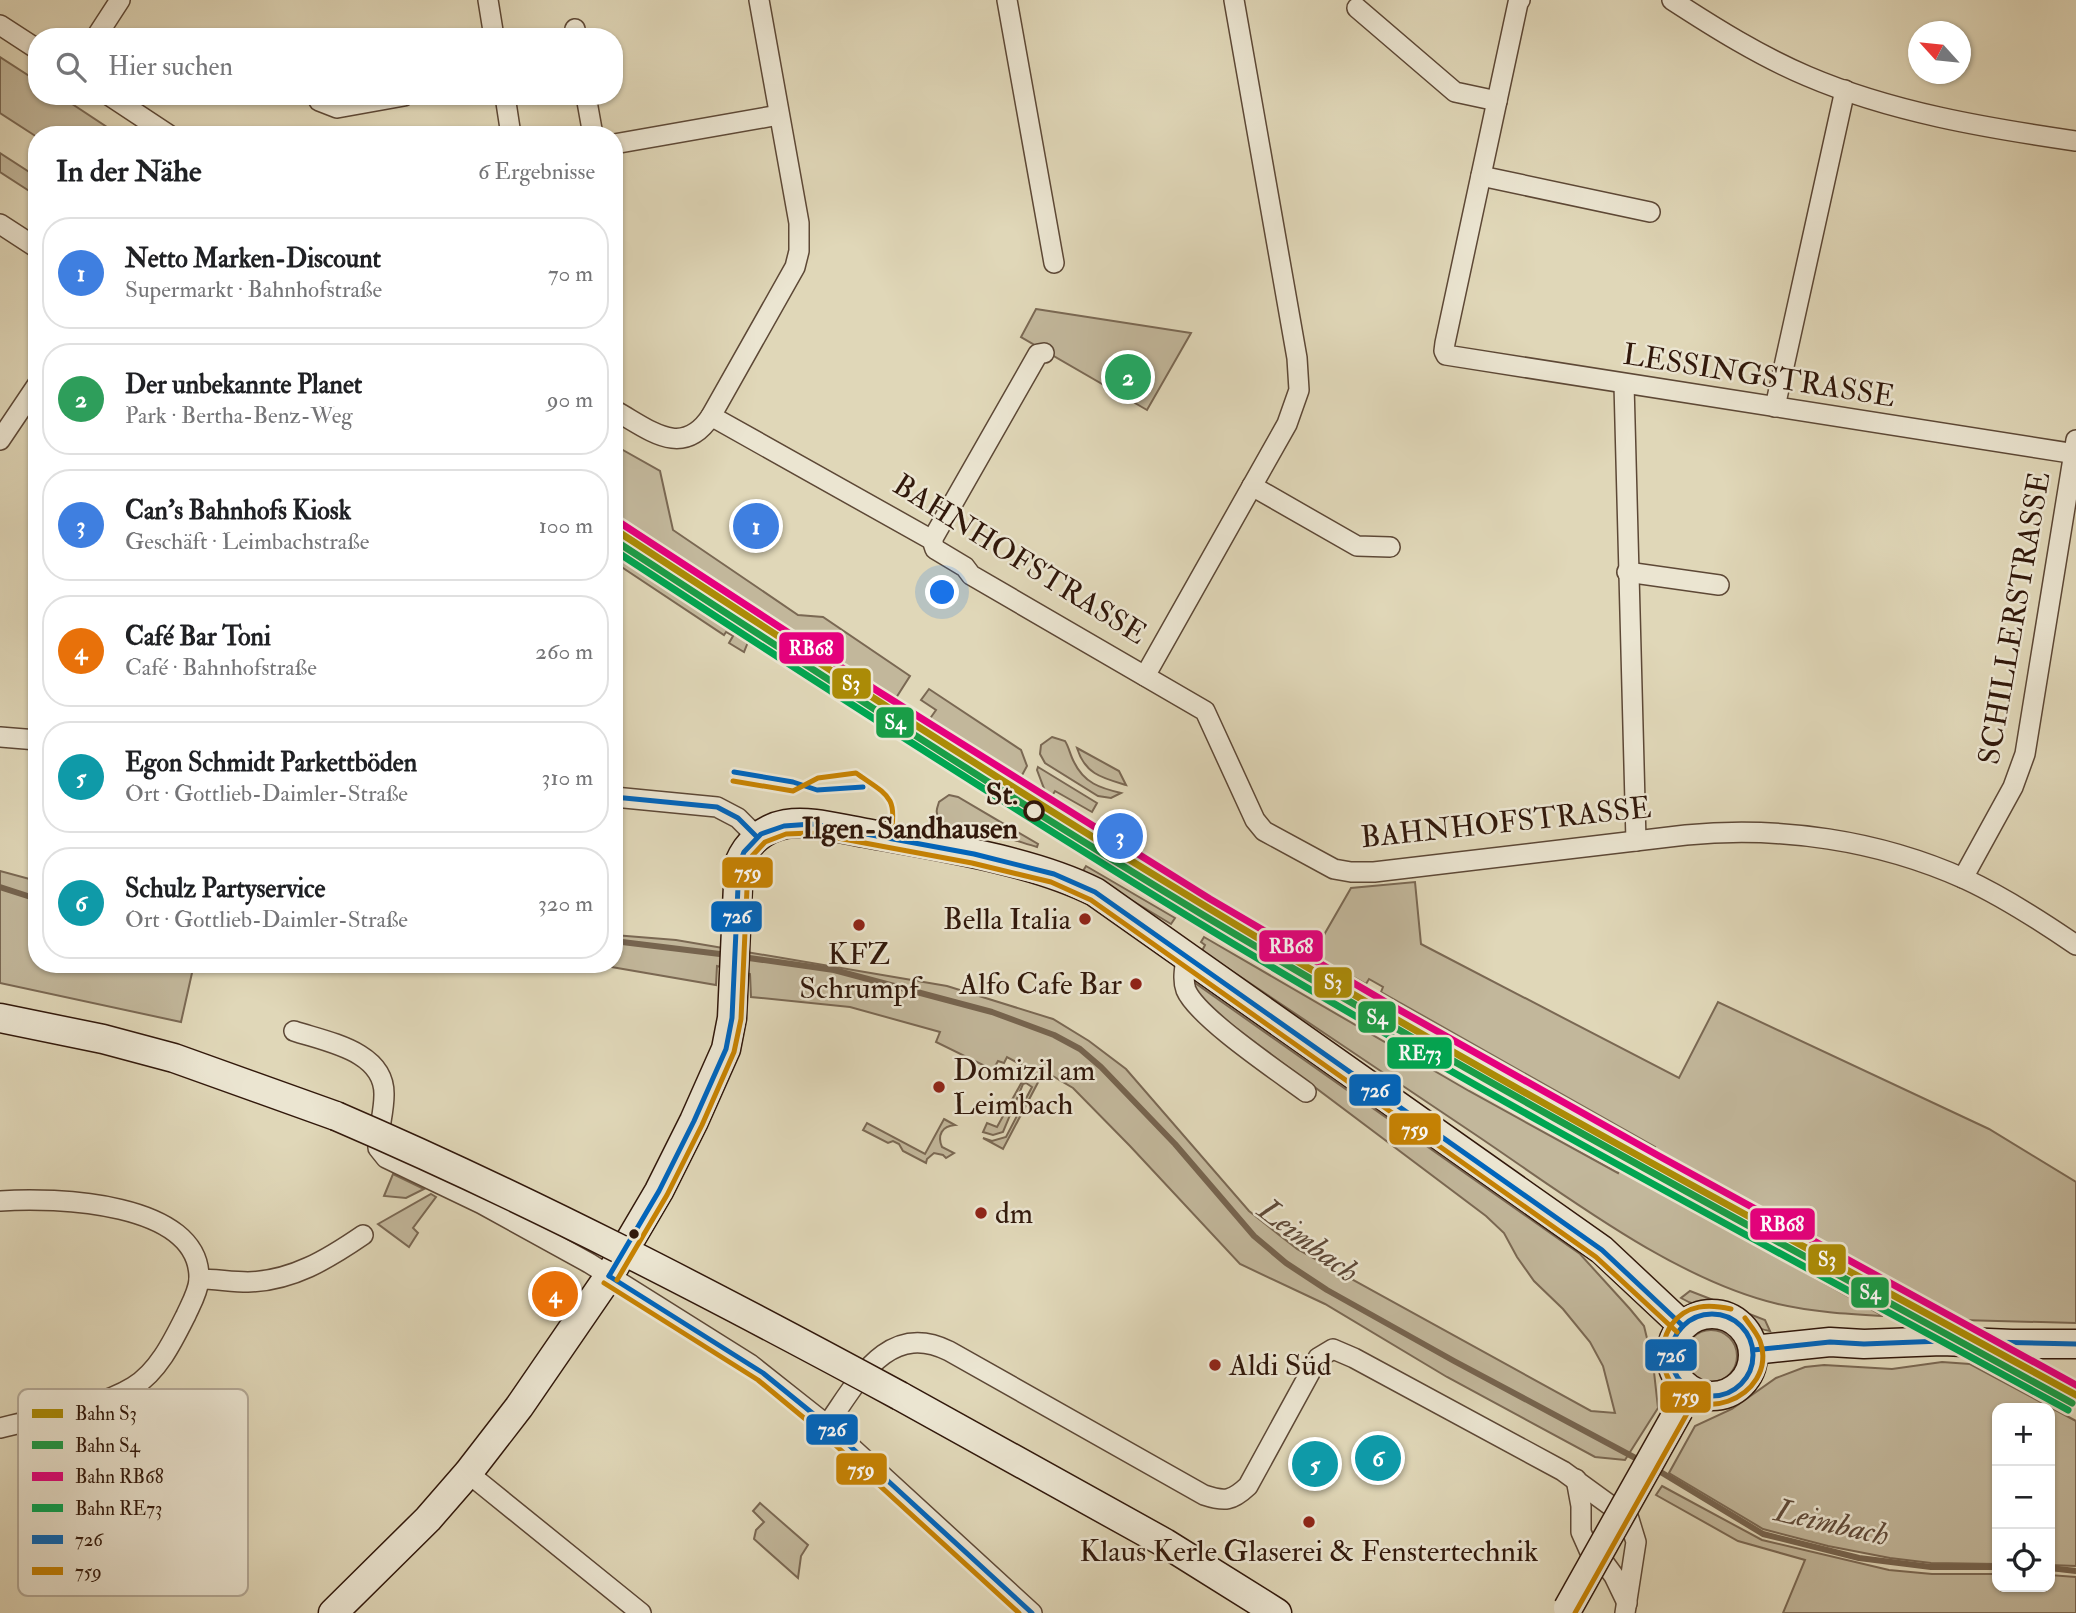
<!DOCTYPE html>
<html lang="de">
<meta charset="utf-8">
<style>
:root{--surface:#fff;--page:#f6f6f6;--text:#202124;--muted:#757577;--line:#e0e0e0;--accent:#7c3aed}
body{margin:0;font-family:"IM FELL Double Pica",serif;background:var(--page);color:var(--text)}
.controls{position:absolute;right:21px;bottom:21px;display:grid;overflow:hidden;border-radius:14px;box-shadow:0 2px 5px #0004}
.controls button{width:63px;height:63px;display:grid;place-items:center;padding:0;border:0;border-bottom:2px solid var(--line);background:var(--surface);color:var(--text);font:35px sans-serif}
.compass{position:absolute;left:1908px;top:21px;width:63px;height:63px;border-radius:50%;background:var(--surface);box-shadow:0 2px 5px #0004;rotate:297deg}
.you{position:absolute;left:943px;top:593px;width:24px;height:24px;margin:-18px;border:5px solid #fff;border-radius:50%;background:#1a73e8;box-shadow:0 0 0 10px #1a73e833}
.badge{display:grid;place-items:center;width:46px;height:46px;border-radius:50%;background:var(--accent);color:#fff;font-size:23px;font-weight:700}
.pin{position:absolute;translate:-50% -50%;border:4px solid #fff;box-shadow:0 2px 7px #0006}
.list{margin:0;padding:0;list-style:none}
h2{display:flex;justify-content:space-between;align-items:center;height:91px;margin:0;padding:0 28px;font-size:30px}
h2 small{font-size:23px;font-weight:400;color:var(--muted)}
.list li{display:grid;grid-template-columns:46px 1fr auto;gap:21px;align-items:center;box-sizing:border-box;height:112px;margin:0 14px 14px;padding:0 14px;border:2px solid var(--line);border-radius:28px}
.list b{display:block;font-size:26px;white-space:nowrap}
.list p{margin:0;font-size:23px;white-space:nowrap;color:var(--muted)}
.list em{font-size:23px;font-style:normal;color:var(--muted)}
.icon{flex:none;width:38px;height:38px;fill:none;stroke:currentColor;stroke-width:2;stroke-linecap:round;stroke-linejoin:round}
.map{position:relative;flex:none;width:2076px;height:1613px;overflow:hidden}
.search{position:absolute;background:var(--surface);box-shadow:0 2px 5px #0004;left:28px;top:28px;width:595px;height:77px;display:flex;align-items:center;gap:18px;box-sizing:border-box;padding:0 24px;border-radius:28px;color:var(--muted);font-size:26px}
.panel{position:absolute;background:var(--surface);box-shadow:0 2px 5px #0004;left:28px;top:126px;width:595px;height:847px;border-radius:28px}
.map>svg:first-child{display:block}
</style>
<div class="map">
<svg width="2076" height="1613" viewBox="0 0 2076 1613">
<rect width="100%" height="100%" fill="#e0d7b8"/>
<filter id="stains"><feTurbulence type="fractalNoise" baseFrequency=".00286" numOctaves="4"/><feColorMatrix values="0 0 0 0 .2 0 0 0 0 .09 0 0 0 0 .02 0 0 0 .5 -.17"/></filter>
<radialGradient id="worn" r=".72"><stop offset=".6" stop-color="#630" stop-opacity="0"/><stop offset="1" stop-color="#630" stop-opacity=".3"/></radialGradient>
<g fill="#c2b79b" stroke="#7a6853" stroke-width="2">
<polygon points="0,57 37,81 37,96 60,96 119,135 37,135 37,137 0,113"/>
<polygon points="0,153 37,177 37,196 0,172"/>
<polygon points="1036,309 1191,333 1147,410 1021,337"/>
<polygon points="614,445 660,471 673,530 798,615 823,617 910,676 896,698 929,720 936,710 921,700 929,689 1021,750 1027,766 1021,777 958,737 955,742 614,520"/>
<polygon points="614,553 748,642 744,652 729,643 733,636 726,632 724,635 614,562"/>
<path d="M 1052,737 L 1065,741 C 1069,747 1070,755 1074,762 C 1084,783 1100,788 1121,793 L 1111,798 L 1098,796 L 1045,763 L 1040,754 L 1041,745 Z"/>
<path d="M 1077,748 L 1119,771 L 1126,785 C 1102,778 1085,774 1077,748 Z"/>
<polygon points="1038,767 1097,803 1092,812 1055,791 1052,796 1045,791 1037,770"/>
<path d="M 949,795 L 958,797 L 1038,844 L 1037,847 C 1020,842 1004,836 987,833 C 973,830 949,831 939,818 C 935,813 937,808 939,802 Z"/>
<polygon points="1086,866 1175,918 1171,924 1083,871"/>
<polygon points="0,871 37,881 37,964 194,964 181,1022 0,983"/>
<polygon points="1415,882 1421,944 1679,1078 1718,1002 1989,1129 2076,1182 2076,1323 1961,1320 1653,1151 1655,1147 1381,992 1383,987 1369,979 1366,984 1313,954 1351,888"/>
<polygon points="614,935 676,940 947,986 1053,1019 1089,1041 1126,1069 1249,1211 1297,1249 1591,1411 1615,1413 1603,1366 1590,1342 1563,1309 1534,1281 1517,1257 1504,1233 1486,1216 1215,1012 1198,996 1193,984 1195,983 1580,1254 1630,1309 1644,1326 1653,1363 1658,1408 1625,1460 1595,1457 1447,1377 1325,1304 1240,1264 1130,1146 1073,1088 1044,1071 1003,1149 983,1138 992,1141 1006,1137 1032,1087 1026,1083 1023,1084 1003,1132 993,1135 983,1132 987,1123 997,1127 1029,1069 1007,1057 1004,1063 998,1061 993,1070 936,1042 940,1032 850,1007 751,997 750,974 717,966 716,985 594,964 614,964"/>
<path d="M 1204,937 L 1469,1091 L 1618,1173 L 1620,1169 L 1883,1316 C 1848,1314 1812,1312 1778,1304 C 1672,1279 1560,1191 1470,1131 C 1381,1071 1291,1011 1202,951 L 1205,945 L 1201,942 Z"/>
<path d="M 944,1119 L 955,1125 C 942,1126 937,1135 942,1147 L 954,1153 L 946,1158 L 943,1155 L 934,1153 L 927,1159 L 926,1163 L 903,1151 L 899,1144 L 893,1141 L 888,1143 L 863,1130 L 867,1123 L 925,1154 Z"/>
<polygon points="393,1174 424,1189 406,1198 384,1196"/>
<polygon points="431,1194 436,1197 413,1228 418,1233 409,1247 378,1224"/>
<path d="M 1690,1291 L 1765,1320 L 1770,1331 C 1752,1329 1742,1314 1725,1308 C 1707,1303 1699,1309 1681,1298 Z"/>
<circle cx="1711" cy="1356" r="26"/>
<polygon points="1942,1362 1970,1364 2076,1421 2076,1566 2050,1565 2050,1408 1997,1408 1997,1564 1931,1563 1890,1558 1828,1546 1763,1529 1669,1473 1695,1426 1732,1409 1776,1378 1805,1367 1824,1365 1892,1369"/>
<polygon points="1662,1486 1762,1540 1889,1570 1932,1574 1997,1574 1997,1587 2050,1587 2050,1575 2076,1577 2076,1613 1783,1613 1805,1560 1738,1541 1656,1495"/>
<polygon points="760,1503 808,1545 801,1556 798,1578 754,1539 756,1530 764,1522 753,1511"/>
</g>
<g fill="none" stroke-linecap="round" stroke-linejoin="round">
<g stroke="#76644f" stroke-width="6">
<polyline points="0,887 37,899"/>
<polyline points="614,941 728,955"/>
<polyline points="742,957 834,970 992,1012 1054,1035 1080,1049 1101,1067 1175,1144 1254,1236 1286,1263 1327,1290 1454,1361 1641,1461"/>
<polyline points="1654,1468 1763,1534 1859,1558 1931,1567 1997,1567"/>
<polyline points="2050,1568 2076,1571"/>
</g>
<defs>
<g id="street">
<polyline points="488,0 494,37"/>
<polyline points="1007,0 1054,263"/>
<polyline points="1520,0 1518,3 1445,343 1444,351 1446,355 2076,454"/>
<path d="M 1672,0 C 1715,28 1760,56 1807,76 C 1891,112 1986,128 2076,141"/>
<polyline points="1357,8 1455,92 1497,101"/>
<polyline points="0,25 37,49"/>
<polyline points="575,29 576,37"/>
<polyline points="96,37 120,0"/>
<polyline points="110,96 169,135"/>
<polyline points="505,96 511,135"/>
<polyline points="586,96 593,135"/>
<polyline points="319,101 337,108 404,96"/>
<polyline points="614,144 779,115"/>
<polyline points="1481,176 1650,212"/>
<polyline points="0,224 37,248"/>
<polyline points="1624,384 1636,841"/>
<polyline points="1775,407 1845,90"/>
<path d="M 614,410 C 649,429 682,460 711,416 L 795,267 L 799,251 L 799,223 L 759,0"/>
<path d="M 711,416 L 932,540 L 935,549 L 965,567 L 971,575 L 1205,711 L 1255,820 L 1264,831 L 1334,869 L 1351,872 L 1374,872 L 1686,835 C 1781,826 1878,840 1965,879 C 2004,897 2041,921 2076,945"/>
<polyline points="0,440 37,385"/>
<polyline points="1252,486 1357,546 1390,547"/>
<polyline points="932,540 1038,354 1044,353"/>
<polyline points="1627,572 1719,585"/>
<polyline points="1145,676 1287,424 1299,390 1297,358 1234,0"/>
<polyline points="0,737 37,740"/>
<polyline points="614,797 717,807 738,818 757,837"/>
<polyline points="1963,878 2013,787 2025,754 2076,440"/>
<path d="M 1186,957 C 1185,968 1182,979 1186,990 C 1197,1017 1279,1072 1306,1092"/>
<path d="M 294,1031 C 327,1042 385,1051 384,1095 C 384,1113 378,1130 378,1148 L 386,1158 L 482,1204 L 589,1263 L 750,1364 L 827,1425 L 1032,1613"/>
<path d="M 0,1201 C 53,1197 202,1201 199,1280 C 198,1292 191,1304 186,1315 C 173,1341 158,1372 133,1387 C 99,1408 39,1418 0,1428"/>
<path d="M 199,1279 C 215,1279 232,1282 248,1282 C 292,1281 328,1259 363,1235"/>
<path d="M 827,1425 C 857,1383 887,1320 949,1351 L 1204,1495 C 1225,1502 1232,1501 1248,1486 L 1318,1358 L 1333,1349 L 1354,1358 L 1563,1471 L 1629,1519 L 1636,1542 L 1625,1613"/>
<polyline points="468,1473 641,1613"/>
<polyline points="1576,1479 1581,1506 1581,1532 1589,1550 1603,1561 1614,1576 1627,1603"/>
</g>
<g id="secondary">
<polyline points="0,1018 103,1039 174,1058 336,1116"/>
<circle cx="1712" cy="1355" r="41"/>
<polyline points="1753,1350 1830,1342 1864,1344 1942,1341 2012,1344 2076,1344"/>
<polyline points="900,1396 1165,1543 1277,1613"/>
<path d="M 333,1613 L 428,1519 L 468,1473 L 519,1407 L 609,1276 L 659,1191 L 694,1121 L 726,1049 L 732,1018 L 739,863 C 747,843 764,828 786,824 C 812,820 840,829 866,833 C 936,846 1032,860 1095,892 L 1602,1250 L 1683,1326"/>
</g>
</defs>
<use href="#street" stroke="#5d4836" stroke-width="22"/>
<use href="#secondary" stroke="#31180b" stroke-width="31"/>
<use href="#street" stroke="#ebe5d1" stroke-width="19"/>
<use href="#secondary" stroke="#ebe5d1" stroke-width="28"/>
<defs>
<g id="secondary-bridge">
<path d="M 336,1116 C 529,1199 715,1296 900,1396"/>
<polyline points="1568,1608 1679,1410"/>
</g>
</defs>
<use href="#secondary-bridge" stroke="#31180b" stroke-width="31" stroke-linecap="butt"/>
<use href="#secondary-bridge" stroke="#ebe5d1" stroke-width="28"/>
<defs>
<g id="bus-1">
<polyline points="734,772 793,782 817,790 863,787"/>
<polyline points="614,797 717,807 738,818 757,837"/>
<polyline points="609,1276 659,1191 694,1121 726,1049 732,1018 739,865 744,852 761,834 784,826 812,824 974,854 1054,874 1095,892 1602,1250 1683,1326"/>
<polyline points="609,1276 763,1373 827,1425 1032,1613"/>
<circle cx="1712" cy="1355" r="41"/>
<polyline points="1753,1350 1830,1342 1864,1344 1942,1341 2076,1344"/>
</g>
<g id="bus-2">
<path d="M 733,781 L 793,791 L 818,778 L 856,773 C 887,795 899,796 890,837"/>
<polyline points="617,1280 667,1195 702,1125 734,1052 741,1019 748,867 752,856 765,842 786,834 811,833 972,863 1051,882 1091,900 1596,1257 1677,1332"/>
<polyline points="604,1283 758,1380 821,1432 1019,1613"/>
<path d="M 1731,1309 C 1709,1304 1687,1304 1672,1324 C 1663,1337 1660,1354 1665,1370 C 1686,1435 1780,1398 1760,1341 C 1757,1333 1750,1325 1745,1318"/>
<polyline points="1575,1613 1698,1394"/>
</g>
</defs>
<use href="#bus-1" stroke="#ebe5d1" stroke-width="10"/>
<use href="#bus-2" stroke="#ebe5d1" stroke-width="10"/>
<use href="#bus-1" stroke="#0065bd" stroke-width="5"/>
<use href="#bus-2" stroke="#c68203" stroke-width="5"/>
<defs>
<path id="rail-1" d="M 614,529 C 810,657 1005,785 1205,906 C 1489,1079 1784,1235 2076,1395"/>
<path id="rail-2" d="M 614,540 C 809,667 1004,795 1203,915 C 1488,1086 1781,1243 2072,1403"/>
<polyline id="rail-3" points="619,522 876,690 1210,899 1396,1008 1659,1156 2076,1385"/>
<path id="rail-4" d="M 614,550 C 806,676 999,800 1194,920 C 1479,1094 1775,1250 2068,1410"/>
</defs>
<use href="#rail-1" stroke="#ebe5d1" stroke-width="12"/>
<use href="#rail-2" stroke="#ebe5d1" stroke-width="12"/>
<use href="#rail-3" stroke="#ebe5d1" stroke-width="12"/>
<use href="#rail-4" stroke="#ebe5d1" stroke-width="12"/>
<use href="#rail-1" stroke="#ab8b07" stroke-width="7"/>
<use href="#rail-2" stroke="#1a9d47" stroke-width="7"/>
<use href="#rail-3" stroke="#e5007d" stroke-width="7"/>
<use href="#rail-4" stroke="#00a651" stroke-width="7"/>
</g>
<circle fill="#ebe5d1" stroke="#31180b" stroke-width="3.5" cx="1034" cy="811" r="9"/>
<g fill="#8f2418" stroke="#ebe5d1" stroke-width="2.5">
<circle cx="1085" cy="919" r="7"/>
<circle cx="859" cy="925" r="7"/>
<circle cx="1136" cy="984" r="7"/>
<circle cx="939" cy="1087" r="7"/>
<circle cx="981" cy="1213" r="7"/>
<circle cx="1215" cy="1365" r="7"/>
<circle cx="1309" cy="1522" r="7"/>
</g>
<circle fill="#31180b" stroke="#ebe5d1" stroke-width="2.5" cx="634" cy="1234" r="6"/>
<g text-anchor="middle" stroke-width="5" stroke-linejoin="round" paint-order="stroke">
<g font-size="30" fill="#31180b" stroke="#ebe5d1">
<text transform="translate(1759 375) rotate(9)" y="10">LESSINGSTRASSE</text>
<text transform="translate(1020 559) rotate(32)" y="10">BAHNHOFSTRASSE</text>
<text transform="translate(2014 618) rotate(-80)" y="10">SCHILLERSTRASSE</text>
<text transform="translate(1506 822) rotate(-6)" y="10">BAHNHOFSTRASSE</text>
</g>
<g font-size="30" font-weight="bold" fill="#31180b" stroke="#ebe5d1" text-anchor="end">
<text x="1018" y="804">St.<tspan x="1018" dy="34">Ilgen-Sandhausen</tspan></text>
</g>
<g font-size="30" fill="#31180b" stroke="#ebe5d1" text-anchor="start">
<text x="1071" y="929" text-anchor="end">Bella Italia</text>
<text x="859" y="964" text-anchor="middle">KFZ<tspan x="859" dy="34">Schrumpf</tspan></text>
<text x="1122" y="994" text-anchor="end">Alfo Cafe Bar</text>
<text x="953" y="1080">Domizil am<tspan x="953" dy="34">Leimbach</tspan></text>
<text x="995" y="1223">dm</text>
<text x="1229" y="1375">Aldi Süd</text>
<text x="1309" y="1561" text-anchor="middle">Klaus Kerle Glaserei &amp; Fenstertechnik</text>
</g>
<g font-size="32" font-style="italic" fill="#5f4a39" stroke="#ebe5d1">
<text transform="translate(1309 1240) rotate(37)" y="11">Leimbach</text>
<text transform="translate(1832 1522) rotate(13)" y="11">Leimbach</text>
</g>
</g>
<rect x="18" y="1389" width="230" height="207" rx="10" fill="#ebe5d1" stroke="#b3a896" stroke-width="2"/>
<rect x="32" y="1409" width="31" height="9" fill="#ab8b07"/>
<rect x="32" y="1441" width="31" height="8" fill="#1a9d47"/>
<rect x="32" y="1472" width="31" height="9" fill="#e5007d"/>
<rect x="32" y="1504" width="31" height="8" fill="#00a651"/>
<rect x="32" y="1535" width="31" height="9" fill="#0065bd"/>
<rect x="32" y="1567" width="31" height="8" fill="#c68203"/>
<g font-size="19" fill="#31180b">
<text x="75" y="1420">Bahn S3</text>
<text x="75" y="1452">Bahn S4</text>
<text x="75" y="1483">Bahn RB68</text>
<text x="75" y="1515">Bahn RE73</text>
<text x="75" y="1546">726</text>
<text x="75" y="1578">759</text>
</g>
<g stroke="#ebe5d1" stroke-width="2.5">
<rect x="778" y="631" width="67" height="34" rx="7" fill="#e5007d"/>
<rect x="831" y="667" width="41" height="33" rx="7" fill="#ab8b07"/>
<rect x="875" y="706" width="40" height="33" rx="7" fill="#1a9d47"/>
<rect x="721" y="856" width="53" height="33" rx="7" fill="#c68203"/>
<rect x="710" y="900" width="53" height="33" rx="7" fill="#0065bd"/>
<rect x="1258" y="929" width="66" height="34" rx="7" fill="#e5007d"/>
<rect x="1313" y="966" width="40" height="33" rx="7" fill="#ab8b07"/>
<rect x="1357" y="1000" width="40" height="34" rx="7" fill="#1a9d47"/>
<rect x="1386" y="1036" width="67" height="34" rx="7" fill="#00a651"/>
<rect x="1348" y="1073" width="54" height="34" rx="7" fill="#0065bd"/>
<rect x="1388" y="1112" width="54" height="34" rx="7" fill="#c68203"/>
<rect x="1749" y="1207" width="67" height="34" rx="7" fill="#e5007d"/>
<rect x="1807" y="1243" width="40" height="33" rx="7" fill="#ab8b07"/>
<rect x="1850" y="1276" width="40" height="33" rx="7" fill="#1a9d47"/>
<rect x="1644" y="1338" width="54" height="34" rx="7" fill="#0065bd"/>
<rect x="1659" y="1380" width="53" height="34" rx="7" fill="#c68203"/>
<rect x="805" y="1413" width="54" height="33" rx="7" fill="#0065bd"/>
<rect x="835" y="1452" width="53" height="34" rx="7" fill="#c68203"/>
</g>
<g font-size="19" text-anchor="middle" font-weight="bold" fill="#fff">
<text x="811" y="655">RB68</text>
<text x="851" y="690">S3</text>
<text x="895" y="729">S4</text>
<text x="748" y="879">759</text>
<text x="737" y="923">726</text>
<text x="1291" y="953">RB68</text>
<text x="1333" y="989">S3</text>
<text x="1377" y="1024">S4</text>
<text x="1420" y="1060">RE73</text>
<text x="1375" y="1097">726</text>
<text x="1415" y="1136">759</text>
<text x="1782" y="1231">RB68</text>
<text x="1827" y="1266">S3</text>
<text x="1870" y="1299">S4</text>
<text x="1671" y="1362">726</text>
<text x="1686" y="1403">759</text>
<text x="832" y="1436">726</text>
<text x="861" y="1476">759</text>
</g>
<rect width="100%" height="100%" filter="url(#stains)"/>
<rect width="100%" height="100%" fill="url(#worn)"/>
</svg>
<div class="controls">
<button>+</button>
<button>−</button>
<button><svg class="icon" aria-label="locate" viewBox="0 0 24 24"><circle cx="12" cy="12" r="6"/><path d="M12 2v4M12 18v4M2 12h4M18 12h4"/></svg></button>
</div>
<svg class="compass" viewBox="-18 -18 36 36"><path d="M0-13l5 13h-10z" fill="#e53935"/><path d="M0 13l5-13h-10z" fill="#757577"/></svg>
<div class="you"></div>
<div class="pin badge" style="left:756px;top:526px;background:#3f7fe0">1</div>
<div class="pin badge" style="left:1128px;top:377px;background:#2e9e5b">2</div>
<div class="pin badge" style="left:1120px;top:836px;background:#3f7fe0">3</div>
<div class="pin badge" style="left:555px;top:1294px;background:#e8710a">4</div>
<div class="pin badge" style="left:1315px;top:1464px;background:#0f9aa8">5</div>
<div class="pin badge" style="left:1378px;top:1458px;background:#0f9aa8">6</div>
<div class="search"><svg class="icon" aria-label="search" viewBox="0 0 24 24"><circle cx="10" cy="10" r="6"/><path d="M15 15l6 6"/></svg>Hier suchen</div>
<section class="panel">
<h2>In der Nähe<small>6 Ergebnisse</small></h2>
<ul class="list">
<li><span class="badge" style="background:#3f7fe0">1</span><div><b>Netto Marken-Discount</b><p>Supermarkt · Bahnhofstraße</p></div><em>70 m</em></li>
<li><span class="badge" style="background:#2e9e5b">2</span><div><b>Der unbekannte Planet</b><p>Park · Bertha-Benz-Weg</p></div><em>90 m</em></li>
<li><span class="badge" style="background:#3f7fe0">3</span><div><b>Can's Bahnhofs Kiosk</b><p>Geschäft · Leimbachstraße</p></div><em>100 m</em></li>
<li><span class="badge" style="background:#e8710a">4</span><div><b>Café Bar Toni</b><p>Café · Bahnhofstraße</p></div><em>260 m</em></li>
<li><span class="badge" style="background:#0f9aa8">5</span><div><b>Egon Schmidt Parkettböden</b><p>Ort · Gottlieb-Daimler-Straße</p></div><em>310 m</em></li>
<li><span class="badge" style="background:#0f9aa8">6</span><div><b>Schulz Partyservice</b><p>Ort · Gottlieb-Daimler-Straße</p></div><em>320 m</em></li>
</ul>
</section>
</div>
